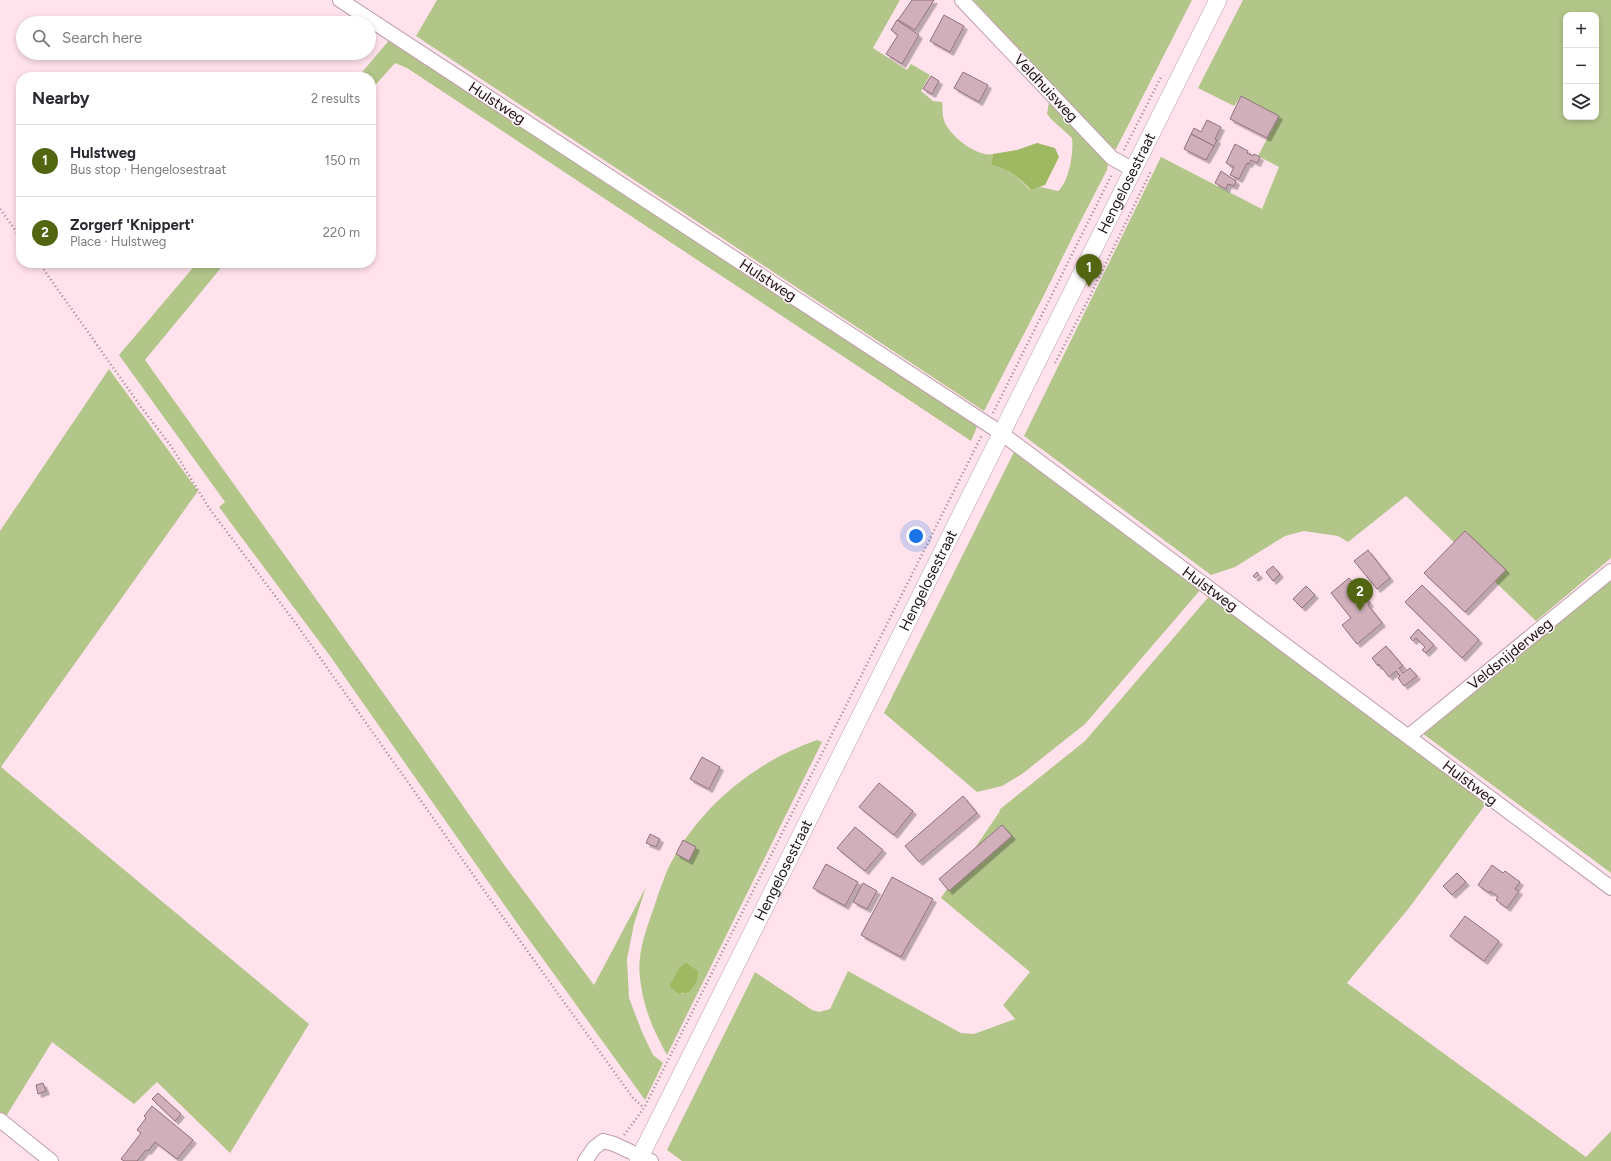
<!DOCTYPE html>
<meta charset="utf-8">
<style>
:root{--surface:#fff;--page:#f7f7f7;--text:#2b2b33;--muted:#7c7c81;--line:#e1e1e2;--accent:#526611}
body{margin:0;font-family:Figtree,sans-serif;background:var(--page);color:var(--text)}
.controls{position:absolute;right:12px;top:12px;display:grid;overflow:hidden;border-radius:8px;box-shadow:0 2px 6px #0003}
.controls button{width:36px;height:36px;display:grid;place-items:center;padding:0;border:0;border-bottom:1px solid var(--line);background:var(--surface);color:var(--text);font:20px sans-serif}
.you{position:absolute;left:916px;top:536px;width:14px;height:14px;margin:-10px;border:3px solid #fff;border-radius:50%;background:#1a73e8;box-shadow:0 0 0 6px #1a73e833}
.badge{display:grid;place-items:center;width:26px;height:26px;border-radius:50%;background:var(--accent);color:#fff;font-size:13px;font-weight:700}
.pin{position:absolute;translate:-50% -33px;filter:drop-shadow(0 1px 2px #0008)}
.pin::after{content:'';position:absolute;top:21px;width:14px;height:12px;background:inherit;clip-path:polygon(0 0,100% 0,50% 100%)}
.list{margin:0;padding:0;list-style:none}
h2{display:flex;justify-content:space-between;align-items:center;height:52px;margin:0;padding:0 16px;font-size:17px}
h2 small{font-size:13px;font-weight:400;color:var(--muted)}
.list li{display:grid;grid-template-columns:26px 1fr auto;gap:12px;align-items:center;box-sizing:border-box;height:72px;padding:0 16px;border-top:1px solid var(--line)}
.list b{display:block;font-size:15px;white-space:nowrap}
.list p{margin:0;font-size:13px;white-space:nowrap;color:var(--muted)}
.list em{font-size:13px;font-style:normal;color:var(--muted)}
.icon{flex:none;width:22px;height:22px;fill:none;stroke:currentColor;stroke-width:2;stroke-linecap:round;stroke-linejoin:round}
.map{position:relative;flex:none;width:1611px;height:1161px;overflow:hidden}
.search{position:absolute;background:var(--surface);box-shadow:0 2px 6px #0003;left:16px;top:16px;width:360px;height:44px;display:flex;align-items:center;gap:10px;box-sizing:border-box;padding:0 14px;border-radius:22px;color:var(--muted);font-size:15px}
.panel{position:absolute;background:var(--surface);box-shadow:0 2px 6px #0003;left:16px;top:72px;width:360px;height:196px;border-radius:16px}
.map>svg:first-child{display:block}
</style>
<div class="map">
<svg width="1611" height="1161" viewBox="0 0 1611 1161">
<defs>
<filter id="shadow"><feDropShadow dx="3.5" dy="3.5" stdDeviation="0" flood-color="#0004"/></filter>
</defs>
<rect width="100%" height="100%" fill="#ffe2eb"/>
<g fill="#b3c68a" fill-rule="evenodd">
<path d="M 437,0 L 900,0 L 873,48 L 907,70 L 911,64 L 930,75 L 921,91 L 933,101 L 942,102 C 943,108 942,115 944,120 C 948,135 978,158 993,154 L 991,165 C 1010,170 1017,176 1030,190 L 1040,187 L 1058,191 C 1069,182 1074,151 1072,138 L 1051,119 L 1047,114 L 1049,102 L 1106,162 L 1108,164 L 1107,170 L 1076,230 L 1043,297 L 984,411 L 416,36 Z"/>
<polygon points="973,0 1192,0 1116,149 1110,147"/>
<path d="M 1243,0 L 1611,0 L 1611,558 L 1536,621 L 1406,496 L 1348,542 L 1338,536 L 1304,531 L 1285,536 L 1235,567 L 1211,575 L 1024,436 L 1161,157 L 1262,209 L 1279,167 L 1258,156 L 1279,116 L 1241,96 L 1234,106 L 1198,88 ZM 1566,15 L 1596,15 L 1596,117 L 1566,117 Z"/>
<polygon points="391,38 972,419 977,427 971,441 407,68 395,63 371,90 371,77 358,77"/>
<polygon points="197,263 225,263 145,360 419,743 505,866 594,985 646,887 634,924 627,959 629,998 642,1032 653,1055 663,1063 645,1100 522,930 330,656 219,507 225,502 119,355"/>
<polygon points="109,369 198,491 1,767 309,1024 230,1153 157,1082 134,1104 52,1042 5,1118 0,1113 0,531"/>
<polygon points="1017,451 1202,588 1085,724 1022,774 1002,786 977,792 884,713 1014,452"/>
<polygon points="1611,576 1611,873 1422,733"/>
<polygon points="1211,594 1488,801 1409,908 1347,983 1586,1157 1611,1131 1611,1161 682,1161 667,1150 755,972 812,1010 819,1012 830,1009 848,971 961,1033 974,1034 1015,1019 1016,1020 1003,1005 1030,972 941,898 1000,811 999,810 1085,741"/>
<path d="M 817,740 L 822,742 L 667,1055 C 653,1030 643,1007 640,978 C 637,955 645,932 653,910 C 659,893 664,875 673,859 C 704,803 757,761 817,740 ZM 685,962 L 683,994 L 681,994 L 679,968 Z"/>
</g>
<g fill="#9fb862">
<path d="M 1037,143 L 1055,148 L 1059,157 L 1045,185 L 1031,190 C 1017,176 1010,170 991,165 L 993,154 L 1017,150 Z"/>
<path d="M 685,962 L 698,971 C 699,979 695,986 689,992 L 679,994 L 671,988 L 670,985 L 679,968 Z"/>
</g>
<g fill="#d1afba" stroke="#90717b" filter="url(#shadow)">
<polygon points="912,0 934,0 915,30 898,20"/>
<polygon points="944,15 964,26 950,52 930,41"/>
<polygon points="897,20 919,35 902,64 886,54 898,35 891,30"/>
<polygon points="963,72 988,85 979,102 954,88"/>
<polygon points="931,76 939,81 932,94 923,89"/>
<polygon points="1241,96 1279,116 1267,138 1230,119"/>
<polygon points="1207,120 1221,127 1215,139 1217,140 1214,146 1191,134 1194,128 1201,132"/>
<polygon points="1191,134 1214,146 1206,160 1184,149"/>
<polygon points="1235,144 1248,151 1247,153 1253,156 1254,154 1260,157 1257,163 1251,160 1249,164 1247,163 1239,179 1230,175 1234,167 1226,163"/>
<polygon points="1221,171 1236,181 1234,186 1228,184 1226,189 1215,183"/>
<polygon points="1465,531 1506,570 1465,612 1424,573"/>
<polygon points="1368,550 1390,578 1377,589 1354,561"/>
<polygon points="1273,566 1280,574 1273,581 1266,572"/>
<polygon points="1257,572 1259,575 1255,578 1253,576"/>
<polygon points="1349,578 1370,603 1368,605 1382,623 1357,644 1342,625 1351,618 1331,593"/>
<polygon points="1422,585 1479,640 1462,658 1405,602"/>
<polygon points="1306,586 1315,595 1302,608 1293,599"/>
<polygon points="1418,629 1434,645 1426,653 1422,650 1425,647 1416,638 1413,641 1410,638"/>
<polygon points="1386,646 1403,666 1399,668 1403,673 1410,668 1417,676 1404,686 1398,678 1400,676 1396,671 1389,677 1379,664 1378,666 1372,658"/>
<polygon points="702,757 720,767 709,789 690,779"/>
<polygon points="879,783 913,811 894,835 859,807"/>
<polygon points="963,796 977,813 919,862 905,846"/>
<polygon points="1002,825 1012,836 949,891 939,879"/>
<polygon points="855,827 883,850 865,871 837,848"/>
<polygon points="650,834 660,839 656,847 646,843"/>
<polygon points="683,840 696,847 689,861 676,854"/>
<polygon points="826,864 858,882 845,906 813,888"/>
<polygon points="1492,865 1503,873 1505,871 1520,882 1515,889 1519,891 1507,908 1496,900 1498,897 1490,891 1489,893 1478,885"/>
<polygon points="1457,873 1466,882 1452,895 1443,886"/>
<polygon points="892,877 933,899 901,957 861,935"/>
<polygon points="863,883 877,891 867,909 853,902"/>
<polygon points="1465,916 1499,941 1484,961 1450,936"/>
<polygon points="43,1083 46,1091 38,1094 36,1085"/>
<polygon points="158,1093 181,1114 175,1121 152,1099"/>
<polygon points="152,1106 193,1140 177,1159 155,1142 148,1151 146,1150 137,1161 124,1161 121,1159 141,1133 137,1130 146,1118 144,1116"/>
</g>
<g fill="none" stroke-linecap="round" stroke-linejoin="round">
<defs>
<g id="minor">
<polyline points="340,0 1001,433 1611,888"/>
<polyline points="962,0 1112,158 1134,170"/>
<polyline points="1409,736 1611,571"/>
<polyline points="0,1120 51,1161"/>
<polyline points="585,1161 594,1148 603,1141 614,1144 651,1161"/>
</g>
<g id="major">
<path id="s1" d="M 638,1161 L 1218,0"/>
</g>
</defs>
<use href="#minor" stroke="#bf9ea9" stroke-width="16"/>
<use href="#major" stroke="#bf9ea9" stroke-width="18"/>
<g stroke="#9a858c" stroke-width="2.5" stroke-dasharray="1 3" stroke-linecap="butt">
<polyline points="1124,150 1162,75"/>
<polyline points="0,209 21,238"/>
<polyline points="39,263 141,407 171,446 209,508 297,625 505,920 633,1098 644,1108"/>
<polyline points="1055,363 1087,302 1151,171"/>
<polyline points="993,413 1112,174"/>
<polyline points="624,1135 644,1108 982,435"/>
</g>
<use href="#minor" stroke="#fff" stroke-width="14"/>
<use href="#major" stroke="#fff" stroke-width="17"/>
</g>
<g text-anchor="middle" stroke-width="3" stroke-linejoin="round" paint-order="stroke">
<g font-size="15" fill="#201418" stroke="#fdf6f8">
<text transform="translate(1046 88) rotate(47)" y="5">Veldhuisweg</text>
<text transform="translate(497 103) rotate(33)" y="5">Hulstweg</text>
<text dy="5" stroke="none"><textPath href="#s1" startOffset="1093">Hengelosestraat</textPath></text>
<text transform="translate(768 280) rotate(33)" y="5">Hulstweg</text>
<text dy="5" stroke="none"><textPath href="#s1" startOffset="649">Hengelosestraat</textPath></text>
<text transform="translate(1210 589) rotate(36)" y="5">Hulstweg</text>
<text transform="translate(1510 654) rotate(-39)" y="5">Veldsnijderweg</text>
<text transform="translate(1470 783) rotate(37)" y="5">Hulstweg</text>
<text dy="5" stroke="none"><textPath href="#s1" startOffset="325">Hengelosestraat</textPath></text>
</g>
</g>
</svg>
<div class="controls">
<button>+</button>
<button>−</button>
<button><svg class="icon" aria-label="layers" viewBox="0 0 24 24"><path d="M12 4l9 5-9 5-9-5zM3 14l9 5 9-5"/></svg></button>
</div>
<div class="you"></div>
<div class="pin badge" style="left:1089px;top:287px">1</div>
<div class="pin badge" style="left:1360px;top:611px">2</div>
<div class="search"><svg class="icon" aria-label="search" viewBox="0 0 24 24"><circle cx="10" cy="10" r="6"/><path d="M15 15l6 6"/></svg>Search here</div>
<section class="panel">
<h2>Nearby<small>2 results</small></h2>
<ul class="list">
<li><span class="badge">1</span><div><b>Hulstweg</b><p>Bus stop · Hengelosestraat</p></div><em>150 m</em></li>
<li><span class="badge">2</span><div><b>Zorgerf 'Knippert'</b><p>Place · Hulstweg</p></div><em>220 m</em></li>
</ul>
</section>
</div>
